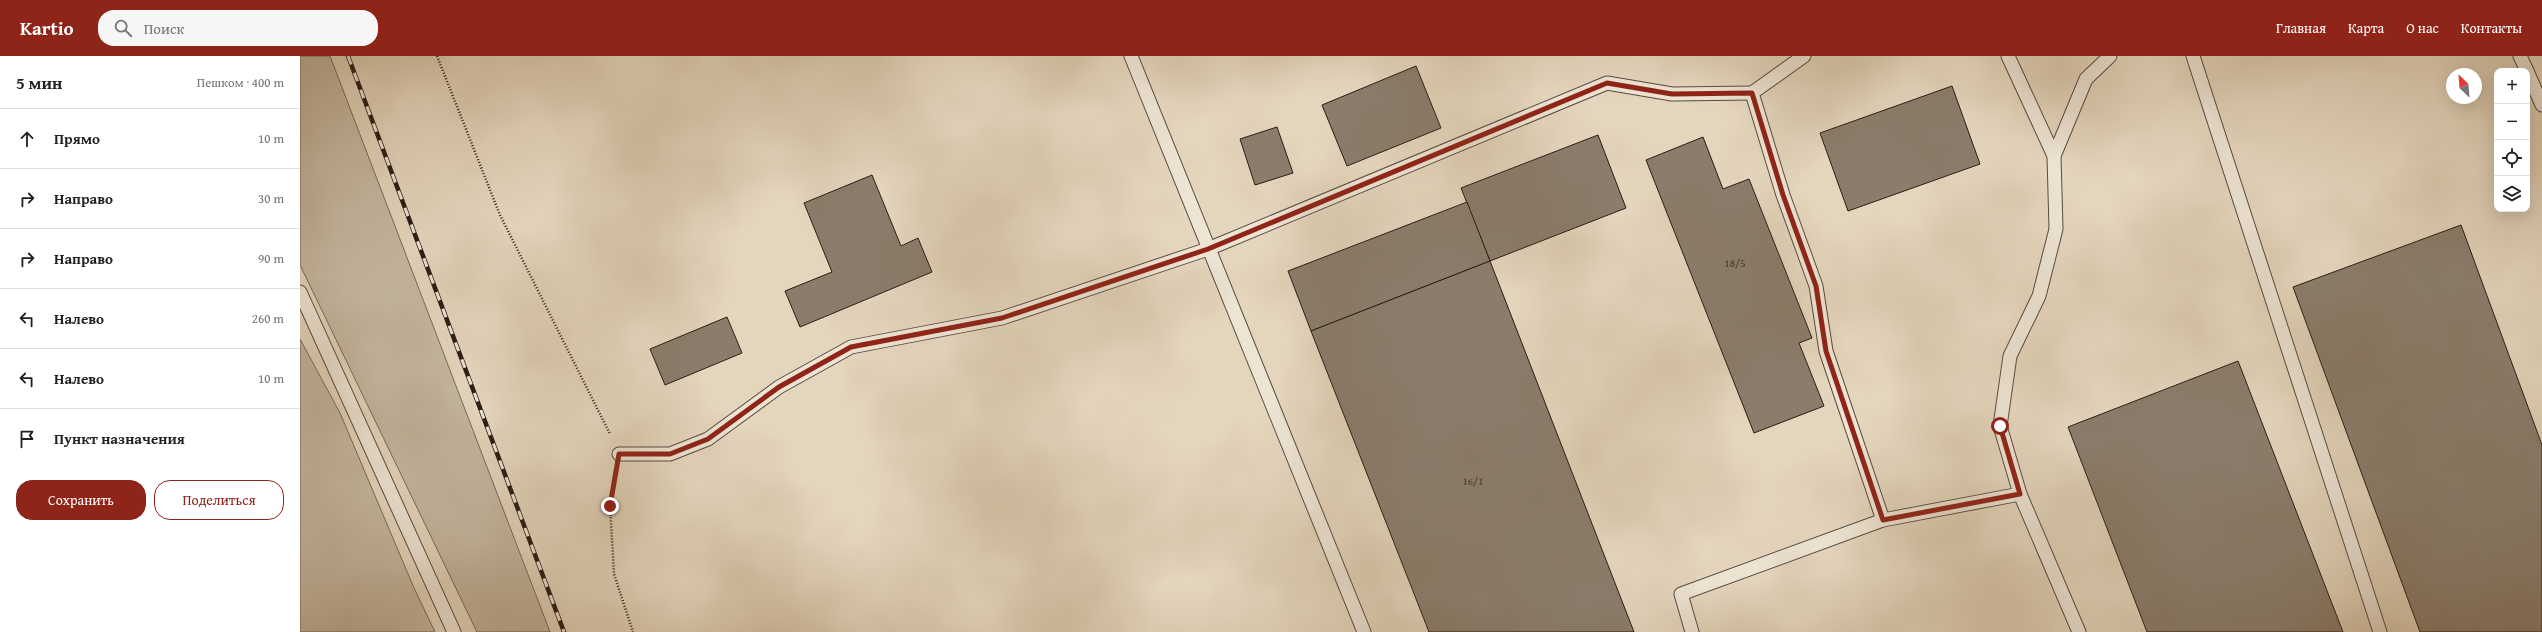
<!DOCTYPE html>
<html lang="ru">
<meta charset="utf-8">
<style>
:root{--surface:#fff;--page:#f6f6f6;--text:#202124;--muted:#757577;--line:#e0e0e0;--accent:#8f2418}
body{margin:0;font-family:"Gentium Book Plus",serif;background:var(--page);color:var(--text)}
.controls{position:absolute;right:12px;top:12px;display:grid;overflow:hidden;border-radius:8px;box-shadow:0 4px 16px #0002}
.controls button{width:36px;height:36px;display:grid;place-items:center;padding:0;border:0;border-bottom:1px solid var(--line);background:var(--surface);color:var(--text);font:20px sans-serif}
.compass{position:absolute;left:2146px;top:12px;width:36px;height:36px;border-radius:50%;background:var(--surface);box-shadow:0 4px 16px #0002;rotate:335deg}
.stop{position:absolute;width:12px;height:12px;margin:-9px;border:3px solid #8f2418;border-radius:50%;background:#fff}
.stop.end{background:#8f2418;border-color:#fff;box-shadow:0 1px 4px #0008}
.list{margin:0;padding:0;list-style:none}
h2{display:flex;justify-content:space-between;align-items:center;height:52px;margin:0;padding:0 16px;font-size:17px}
h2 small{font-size:13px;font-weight:400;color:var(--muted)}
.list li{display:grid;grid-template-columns:26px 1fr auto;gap:12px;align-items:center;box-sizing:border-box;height:60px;padding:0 16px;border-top:1px solid var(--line)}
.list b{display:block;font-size:15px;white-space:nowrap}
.list em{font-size:13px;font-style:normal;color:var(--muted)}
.actions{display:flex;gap:8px;padding:12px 16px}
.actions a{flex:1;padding:9px 0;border:1px solid var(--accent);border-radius:16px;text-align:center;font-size:14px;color:var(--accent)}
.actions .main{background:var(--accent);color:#fff}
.icon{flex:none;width:22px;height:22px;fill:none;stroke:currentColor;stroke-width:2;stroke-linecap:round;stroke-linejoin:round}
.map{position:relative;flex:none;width:2242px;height:576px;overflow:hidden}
header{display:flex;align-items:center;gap:24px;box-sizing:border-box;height:56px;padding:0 20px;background:var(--accent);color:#fff}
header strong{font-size:19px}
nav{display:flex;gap:22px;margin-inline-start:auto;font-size:14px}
.search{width:280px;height:36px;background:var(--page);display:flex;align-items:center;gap:10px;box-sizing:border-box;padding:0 14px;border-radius:16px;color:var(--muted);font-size:15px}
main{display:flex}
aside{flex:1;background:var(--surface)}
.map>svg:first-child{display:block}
</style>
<header>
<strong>Kartio</strong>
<div class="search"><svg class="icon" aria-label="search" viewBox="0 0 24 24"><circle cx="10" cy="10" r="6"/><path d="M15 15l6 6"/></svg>Поиск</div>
<nav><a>Главная</a><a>Карта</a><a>О нас</a><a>Контакты</a></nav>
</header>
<main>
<aside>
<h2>5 мин<small>Пешком · 400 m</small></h2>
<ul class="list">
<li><svg class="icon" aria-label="ahead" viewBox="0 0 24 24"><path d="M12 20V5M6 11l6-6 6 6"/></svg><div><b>Прямо</b></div><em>10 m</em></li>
<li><svg class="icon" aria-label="right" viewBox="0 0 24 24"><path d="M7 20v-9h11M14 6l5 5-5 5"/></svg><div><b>Направо</b></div><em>30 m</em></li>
<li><svg class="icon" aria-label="right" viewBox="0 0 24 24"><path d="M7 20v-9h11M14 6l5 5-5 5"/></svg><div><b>Направо</b></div><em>90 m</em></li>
<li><svg class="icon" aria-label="left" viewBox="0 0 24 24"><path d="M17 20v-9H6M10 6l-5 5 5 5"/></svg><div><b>Налево</b></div><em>260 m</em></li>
<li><svg class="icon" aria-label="left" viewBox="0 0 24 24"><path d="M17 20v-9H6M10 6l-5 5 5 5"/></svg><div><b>Налево</b></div><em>10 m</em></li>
<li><svg class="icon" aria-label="arrive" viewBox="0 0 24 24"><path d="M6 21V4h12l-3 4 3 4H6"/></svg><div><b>Пункт назначения</b></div></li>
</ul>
<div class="actions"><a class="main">Сохранить</a><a>Поделиться</a></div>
</aside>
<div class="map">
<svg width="2242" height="576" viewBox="0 0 2242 576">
<rect width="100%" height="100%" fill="#e4d5bd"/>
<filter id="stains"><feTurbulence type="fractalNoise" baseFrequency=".005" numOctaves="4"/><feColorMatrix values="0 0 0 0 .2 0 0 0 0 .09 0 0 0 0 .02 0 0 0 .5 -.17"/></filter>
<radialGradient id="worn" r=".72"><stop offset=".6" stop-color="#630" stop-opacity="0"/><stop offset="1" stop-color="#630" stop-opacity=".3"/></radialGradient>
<g fill="#c4b6a0" stroke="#766a5a">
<polygon points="0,0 30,0 250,576 177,576 0,209"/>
<polygon points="0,283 40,357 114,532 135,576 0,576"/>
</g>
<g fill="#8a7d6c" stroke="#291d15">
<polygon points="1116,10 1141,72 1047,110 1022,49"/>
<polygon points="1652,30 1680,108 1548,155 1520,77"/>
<polygon points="977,71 993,117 955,129 940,83"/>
<polygon points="1298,79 1326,152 1190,205 1161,132"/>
<polygon points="1403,81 1423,133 1449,123 1512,282 1499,287 1524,350 1454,377 1346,104"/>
<polygon points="572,119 601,190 618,182 632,216 500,271 485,235 532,216 504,147"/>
<polygon points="1167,146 1190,205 1011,275 988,215"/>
<polygon points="2161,169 2242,389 2242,576 2120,576 1993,231"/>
<polygon points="1190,205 1334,576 1129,576 1011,275"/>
<polygon points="427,261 442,297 365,329 350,293"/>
<polygon points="1938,305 2043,576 1847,576 1768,371"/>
</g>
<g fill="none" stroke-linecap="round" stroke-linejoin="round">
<defs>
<g id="service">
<polyline points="831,0 1064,576"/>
<polyline points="1504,0 1452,37 1483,139 1516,230 1526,295 1583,464"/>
<polyline points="1708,0 1754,100"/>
<polyline points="1893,0 2080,576"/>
<polyline points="2220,0 2227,15"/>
<polyline points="2227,15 2242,49"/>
<polyline points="0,236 154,576"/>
<polyline points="319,398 370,398 408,383 479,331 551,291 702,262 908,193 1307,27 1372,38 1452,37"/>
<polyline points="1720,438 1700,370 1710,300 1739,240 1756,173 1754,100 1786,23 1810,0"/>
<polyline points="1392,576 1381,538 1583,464 1720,438 1779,576"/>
</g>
</defs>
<use href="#service" stroke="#584b3f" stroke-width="15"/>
<g stroke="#291d15" stroke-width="2.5" stroke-dasharray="1 2" stroke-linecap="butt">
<polyline points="137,0 200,159 310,378"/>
<polyline points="315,420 310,449 314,518 333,576"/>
</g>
<use href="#service" stroke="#ede4d4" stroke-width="13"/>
<defs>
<polyline id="rail" points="48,0 264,576"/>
</defs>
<use href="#rail" stroke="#291d15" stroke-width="4.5"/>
<use href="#rail" stroke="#ede4d4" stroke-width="3" stroke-dasharray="9" stroke-linecap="butt"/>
</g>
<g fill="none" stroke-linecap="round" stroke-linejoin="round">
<polyline stroke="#8f2418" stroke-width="5" points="310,450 319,398 370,398 408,383 479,331 551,291 702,262 908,193 1307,27 1372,38 1452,37 1483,139 1516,230 1526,295 1583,464 1720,438 1700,370"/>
</g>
<g text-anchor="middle" stroke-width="3.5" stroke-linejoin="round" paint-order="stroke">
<g font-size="11" fill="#41352b">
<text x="1435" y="211">18/5</text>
<text x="1173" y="429">16/1</text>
</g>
</g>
<rect width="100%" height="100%" filter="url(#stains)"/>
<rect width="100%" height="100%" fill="url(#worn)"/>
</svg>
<div class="controls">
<button>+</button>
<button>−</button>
<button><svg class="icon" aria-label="locate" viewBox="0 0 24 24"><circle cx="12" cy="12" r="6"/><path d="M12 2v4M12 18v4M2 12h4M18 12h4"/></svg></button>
<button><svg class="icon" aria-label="layers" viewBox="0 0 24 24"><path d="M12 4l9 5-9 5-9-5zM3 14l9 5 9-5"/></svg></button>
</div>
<svg class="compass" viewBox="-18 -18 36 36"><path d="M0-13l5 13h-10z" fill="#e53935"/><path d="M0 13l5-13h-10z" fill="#757577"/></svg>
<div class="stop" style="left:1700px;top:370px"></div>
<div class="stop end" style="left:310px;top:450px"></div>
</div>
</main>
